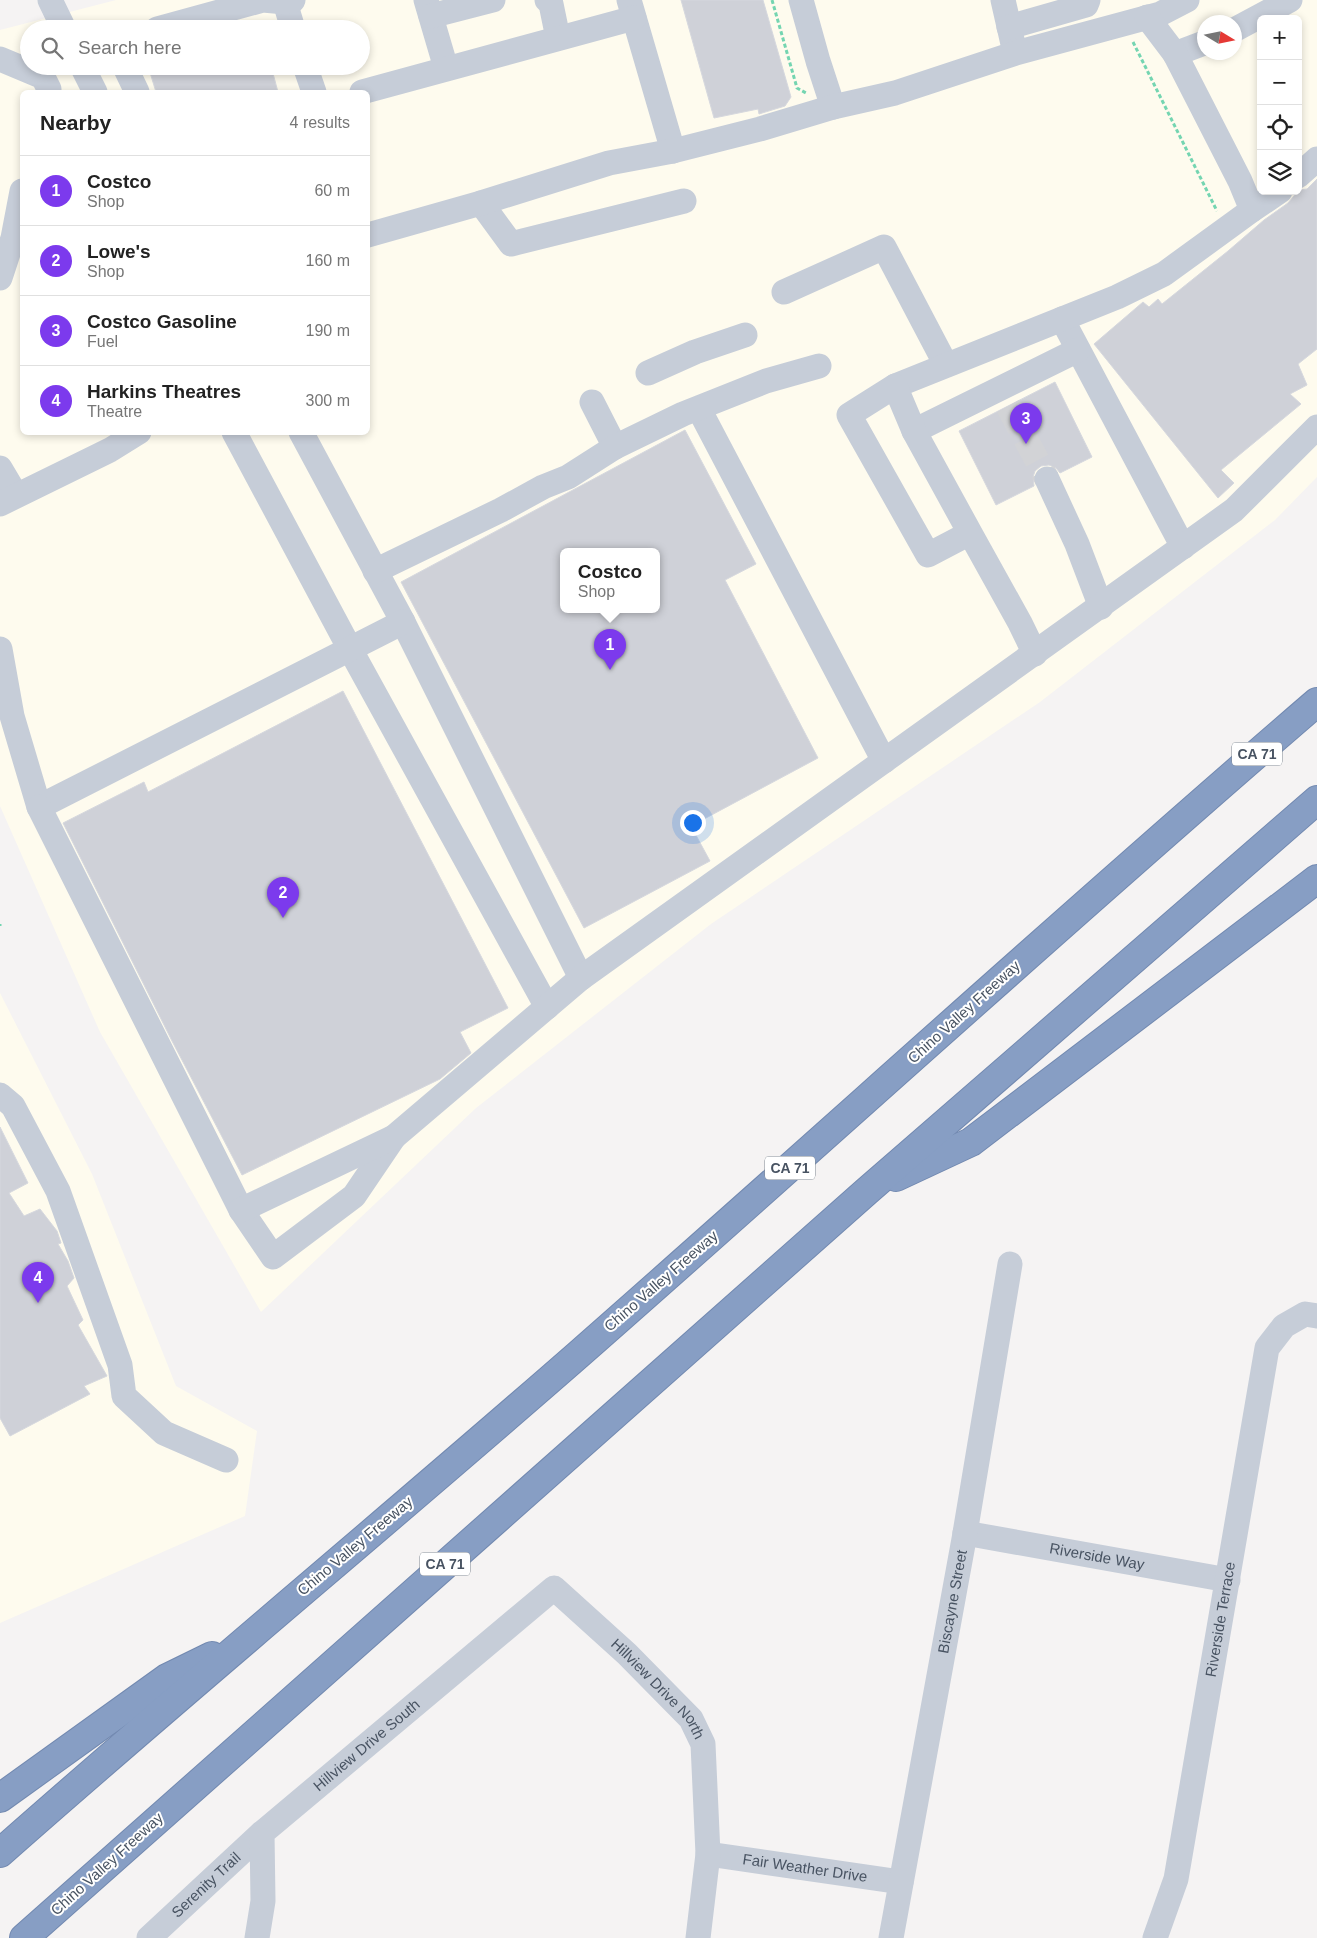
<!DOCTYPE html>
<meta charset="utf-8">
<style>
:root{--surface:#fff;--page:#f2f2f2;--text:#222;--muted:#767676;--line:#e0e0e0;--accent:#7c3aed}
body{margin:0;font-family:Arial,sans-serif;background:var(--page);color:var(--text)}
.controls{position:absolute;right:15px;top:15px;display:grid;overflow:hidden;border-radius:8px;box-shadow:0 2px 8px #0003}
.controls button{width:45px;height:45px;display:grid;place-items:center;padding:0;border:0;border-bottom:1px solid var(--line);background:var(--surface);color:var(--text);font:25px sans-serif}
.compass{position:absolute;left:1197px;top:15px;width:45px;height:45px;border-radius:50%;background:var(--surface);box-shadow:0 2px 8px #0003;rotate:100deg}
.you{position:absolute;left:692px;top:822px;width:18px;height:18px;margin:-12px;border:4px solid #fff;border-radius:50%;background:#1a73e8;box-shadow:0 0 0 8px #1a73e833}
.badge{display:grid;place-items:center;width:32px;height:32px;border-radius:50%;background:var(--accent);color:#fff;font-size:16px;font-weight:700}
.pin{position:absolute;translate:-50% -41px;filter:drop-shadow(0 1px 2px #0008)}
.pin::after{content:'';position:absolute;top:26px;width:18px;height:15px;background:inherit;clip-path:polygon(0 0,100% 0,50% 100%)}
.popup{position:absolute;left:560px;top:548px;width:100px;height:65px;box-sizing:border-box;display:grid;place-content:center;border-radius:8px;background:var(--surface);filter:drop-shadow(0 1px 4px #0005);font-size:16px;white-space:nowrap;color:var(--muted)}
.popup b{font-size:19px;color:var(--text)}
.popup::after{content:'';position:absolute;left:50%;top:100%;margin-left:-10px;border:10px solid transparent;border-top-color:var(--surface)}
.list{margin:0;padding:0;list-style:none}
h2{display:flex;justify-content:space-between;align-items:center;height:65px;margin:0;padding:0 20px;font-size:21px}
h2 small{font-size:16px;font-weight:400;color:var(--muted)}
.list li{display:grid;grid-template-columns:32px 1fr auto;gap:15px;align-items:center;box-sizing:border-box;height:70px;padding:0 20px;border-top:1px solid var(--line)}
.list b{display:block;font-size:19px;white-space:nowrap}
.list p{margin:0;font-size:16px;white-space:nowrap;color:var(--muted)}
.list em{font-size:16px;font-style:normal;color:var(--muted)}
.icon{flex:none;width:28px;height:28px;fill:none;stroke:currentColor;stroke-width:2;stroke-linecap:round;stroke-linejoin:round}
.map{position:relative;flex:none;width:1317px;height:1938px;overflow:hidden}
.search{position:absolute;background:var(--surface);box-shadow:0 2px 8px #0003;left:20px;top:20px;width:350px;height:55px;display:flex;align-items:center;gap:12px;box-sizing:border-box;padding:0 18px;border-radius:28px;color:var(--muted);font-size:19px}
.panel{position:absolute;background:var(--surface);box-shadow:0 2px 8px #0003;left:20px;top:90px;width:350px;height:345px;border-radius:8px}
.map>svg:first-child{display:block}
</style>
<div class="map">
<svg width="1317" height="1938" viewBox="0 0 1317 1938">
<rect width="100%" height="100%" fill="#f5f3f3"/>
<g fill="#fefbee" fill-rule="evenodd">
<path d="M 116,0 L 1317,0 L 1317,477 L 1275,520 L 1040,702 L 711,924 L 476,1108 L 261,1312 L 100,1032 L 0,806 L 0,30 ZM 1261,19 L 1298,19 L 1298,191 L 1261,191 ZM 1204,22 L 1234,22 L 1234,52 L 1204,52 ZM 29,29 L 361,29 L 361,66 L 29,66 ZM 22,92 L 368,92 L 368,432 L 22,432 ZM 564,551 L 656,551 L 656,609 L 564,609 Z"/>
<polygon points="0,993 92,1174 176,1386 257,1431 245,1516 0,1623"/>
</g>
<g fill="#cfd1d8" stroke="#d6d8de" fill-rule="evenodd">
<polygon points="681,0 763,0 791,97 785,106 759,114 758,109 714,118"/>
<polygon points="148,66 271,66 278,92 156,92"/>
<polygon points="1317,179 1317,349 1298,364 1307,385 1290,394 1301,404 1221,470 1234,483 1218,498 1094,344 1143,302 1149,307 1158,299 1162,304 1228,251 1264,220 1288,203 1299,190 1307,189"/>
<polygon points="1055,382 1092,457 1060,473 1056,468 1049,465 1041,466 1035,471 1033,477 1034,486 996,505 959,431"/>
<path d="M 685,430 L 756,564 L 725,580 L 818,758 L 691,826 L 710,861 L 584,928 L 401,582 ZM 564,551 L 656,551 L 656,609 L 564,609 Z"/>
<polygon points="343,691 508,1008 460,1032 471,1053 440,1079 242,1175 172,1041 63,823 144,782 148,792"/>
<polygon points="0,1127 28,1183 9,1193 24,1216 40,1209 57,1231 61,1243 58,1244 68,1261 74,1278 67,1286 83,1320 78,1325 107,1376 84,1386 90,1394 10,1436 0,1418"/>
</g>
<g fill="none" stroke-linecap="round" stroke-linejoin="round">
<polyline stroke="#d2d3d6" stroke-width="25" stroke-dasharray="25 12" stroke-linecap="butt" points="1008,406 1047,479"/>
<defs>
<g id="highway">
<polyline points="896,1177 971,1142 1317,879"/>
<polyline points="0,1798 167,1678 212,1656"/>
<path d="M 0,1853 C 191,1684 387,1522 579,1354 C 826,1137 1068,916 1317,702"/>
<polyline points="24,1938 867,1191 1317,800"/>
</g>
</defs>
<use href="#highway" stroke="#7289b0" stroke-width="30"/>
<g stroke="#74d5b1" stroke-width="3" stroke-dasharray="4 2.5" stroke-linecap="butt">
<polyline points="772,0 797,88 806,93"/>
<polyline points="1133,42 1217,211"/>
<polyline points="0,924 0,926"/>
</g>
<g stroke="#c6cdd8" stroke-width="25">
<polyline points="50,0 64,29"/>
<polyline points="426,0 446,68"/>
<polyline points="547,0 551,4 558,38"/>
<polyline points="629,0 673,151"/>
<polyline points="801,0 818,61 833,107"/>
<polyline points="1003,0 1013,44"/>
<polyline points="285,2 293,29"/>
<polyline points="431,16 493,0"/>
<polyline points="1009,27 1086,5 1088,0"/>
<polyline points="157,29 263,0 285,2 293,0"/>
<polyline points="1234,30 1290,0"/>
<polyline points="1175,54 1204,43"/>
<polyline points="0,59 43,77 49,89 48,92"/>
<polyline points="82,66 95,92"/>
<polyline points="126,66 126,69 137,92"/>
<polyline points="305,66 314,92"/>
<polyline points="362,92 634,18"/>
<polyline points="1298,176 1317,159"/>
<polyline points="481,203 511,244 684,201"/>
<polyline points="1252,210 1280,191"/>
<polyline points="368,235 481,203 609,163 673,151 760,129 833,107 895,93 1016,53 1160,14 1187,0"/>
<polyline points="0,278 13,238 22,191"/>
<polyline points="784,292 884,247 946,365"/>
<polyline points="1062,319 1183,547"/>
<polyline points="648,373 695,352 745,335"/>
<polyline points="895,386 1117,297 1164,274 1252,210 1240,181 1175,54 1147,17"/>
<polyline points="592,402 615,447"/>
<polyline points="699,409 884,761"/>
<polyline points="914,431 1078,350"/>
<polyline points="234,432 350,649 547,1007"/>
<polyline points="301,432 403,622 581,978"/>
<polyline points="0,468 16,495"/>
<polyline points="1047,479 1077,544 1101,607"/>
<polyline points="0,504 110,450 139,432"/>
<polyline points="970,533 914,431 895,386 849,415 928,555 970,533 1020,623 1035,654"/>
<polyline points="375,571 501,510 543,487 568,477 615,447 683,414 766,381 819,366"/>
<polyline points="0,649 12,716 39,807 403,622"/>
<polyline points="39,807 241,1210 273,1257 354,1196 394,1137"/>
<polyline points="0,1095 13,1106 58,1191 120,1365 124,1396 164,1433 226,1460"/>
<polyline points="241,1210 394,1137 581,978 1234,510 1317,427"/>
<path id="s1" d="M 965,1533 L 1228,1580"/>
<path id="s2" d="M 708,1854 L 901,1882"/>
<path id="s3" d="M 149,1938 L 262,1833"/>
<path id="s4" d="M 257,1938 L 263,1901 L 262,1833 L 554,1588 L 627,1654 L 691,1719 L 703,1744 L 708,1854 L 698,1938"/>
<path id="s5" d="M 891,1938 L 964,1539 L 1010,1264"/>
<path id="s6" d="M 1155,1938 L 1176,1879 L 1267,1348 L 1284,1326 L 1305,1314 L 1317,1316"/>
</g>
<use href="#highway" stroke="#879ec4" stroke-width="28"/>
</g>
<g text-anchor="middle" stroke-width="4" stroke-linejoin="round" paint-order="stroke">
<g fill="#fff" stroke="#7f8791" stroke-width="1">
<rect x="1232" y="742.5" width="50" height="23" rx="4"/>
<rect x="765" y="1156.5" width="50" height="23" rx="4"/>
<rect x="420" y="1552.5" width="50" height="23" rx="4"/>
</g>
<g font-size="14" font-weight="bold" fill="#485362">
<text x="1257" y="759">CA 71</text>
<text x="790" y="1173">CA 71</text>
<text x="445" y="1569">CA 71</text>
</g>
<g font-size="15" fill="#485362" stroke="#fff">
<text transform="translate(964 1012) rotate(-42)" y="5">Chino Valley Freeway</text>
<text transform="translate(661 1281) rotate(-41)" y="5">Chino Valley Freeway</text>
<text transform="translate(355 1546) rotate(-40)" y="5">Chino Valley Freeway</text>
<text dy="5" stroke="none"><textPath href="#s1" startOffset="134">Riverside Way</textPath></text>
<text dy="5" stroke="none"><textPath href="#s5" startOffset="342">Biscayne Street</textPath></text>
<text dy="5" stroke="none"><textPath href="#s6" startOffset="326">Riverside Terrace</textPath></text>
<text dy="5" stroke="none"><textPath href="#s4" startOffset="632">Hillview Drive North</textPath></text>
<text dy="5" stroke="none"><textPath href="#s4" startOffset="242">Hillview Drive South</textPath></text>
<text transform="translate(107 1864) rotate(-42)" y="5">Chino Valley Freeway</text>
<text dy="5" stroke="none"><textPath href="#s2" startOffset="98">Fair Weather Drive</textPath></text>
<text dy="5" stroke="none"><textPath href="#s3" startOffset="78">Serenity Trail</textPath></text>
</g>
</g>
</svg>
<div class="controls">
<button>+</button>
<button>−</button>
<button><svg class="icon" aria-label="locate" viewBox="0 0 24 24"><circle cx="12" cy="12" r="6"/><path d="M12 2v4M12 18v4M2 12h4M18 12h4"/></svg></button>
<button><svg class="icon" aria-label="layers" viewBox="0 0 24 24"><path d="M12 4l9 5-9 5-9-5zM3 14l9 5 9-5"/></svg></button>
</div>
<svg class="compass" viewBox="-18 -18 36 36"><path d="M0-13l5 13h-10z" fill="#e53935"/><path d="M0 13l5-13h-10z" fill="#767676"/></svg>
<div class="you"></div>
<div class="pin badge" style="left:610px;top:670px">1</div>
<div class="popup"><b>Costco</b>Shop</div>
<div class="pin badge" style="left:283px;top:918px">2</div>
<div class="pin badge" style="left:1026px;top:444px">3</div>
<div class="pin badge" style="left:38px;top:1303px">4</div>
<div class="search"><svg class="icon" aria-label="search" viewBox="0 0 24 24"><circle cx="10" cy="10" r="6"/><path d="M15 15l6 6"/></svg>Search here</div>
<section class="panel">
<h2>Nearby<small>4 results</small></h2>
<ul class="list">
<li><span class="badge">1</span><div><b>Costco</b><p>Shop</p></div><em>60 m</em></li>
<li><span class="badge">2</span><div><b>Lowe's</b><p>Shop</p></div><em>160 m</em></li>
<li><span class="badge">3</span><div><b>Costco Gasoline</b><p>Fuel</p></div><em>190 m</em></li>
<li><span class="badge">4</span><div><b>Harkins Theatres</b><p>Theatre</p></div><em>300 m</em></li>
</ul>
</section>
</div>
